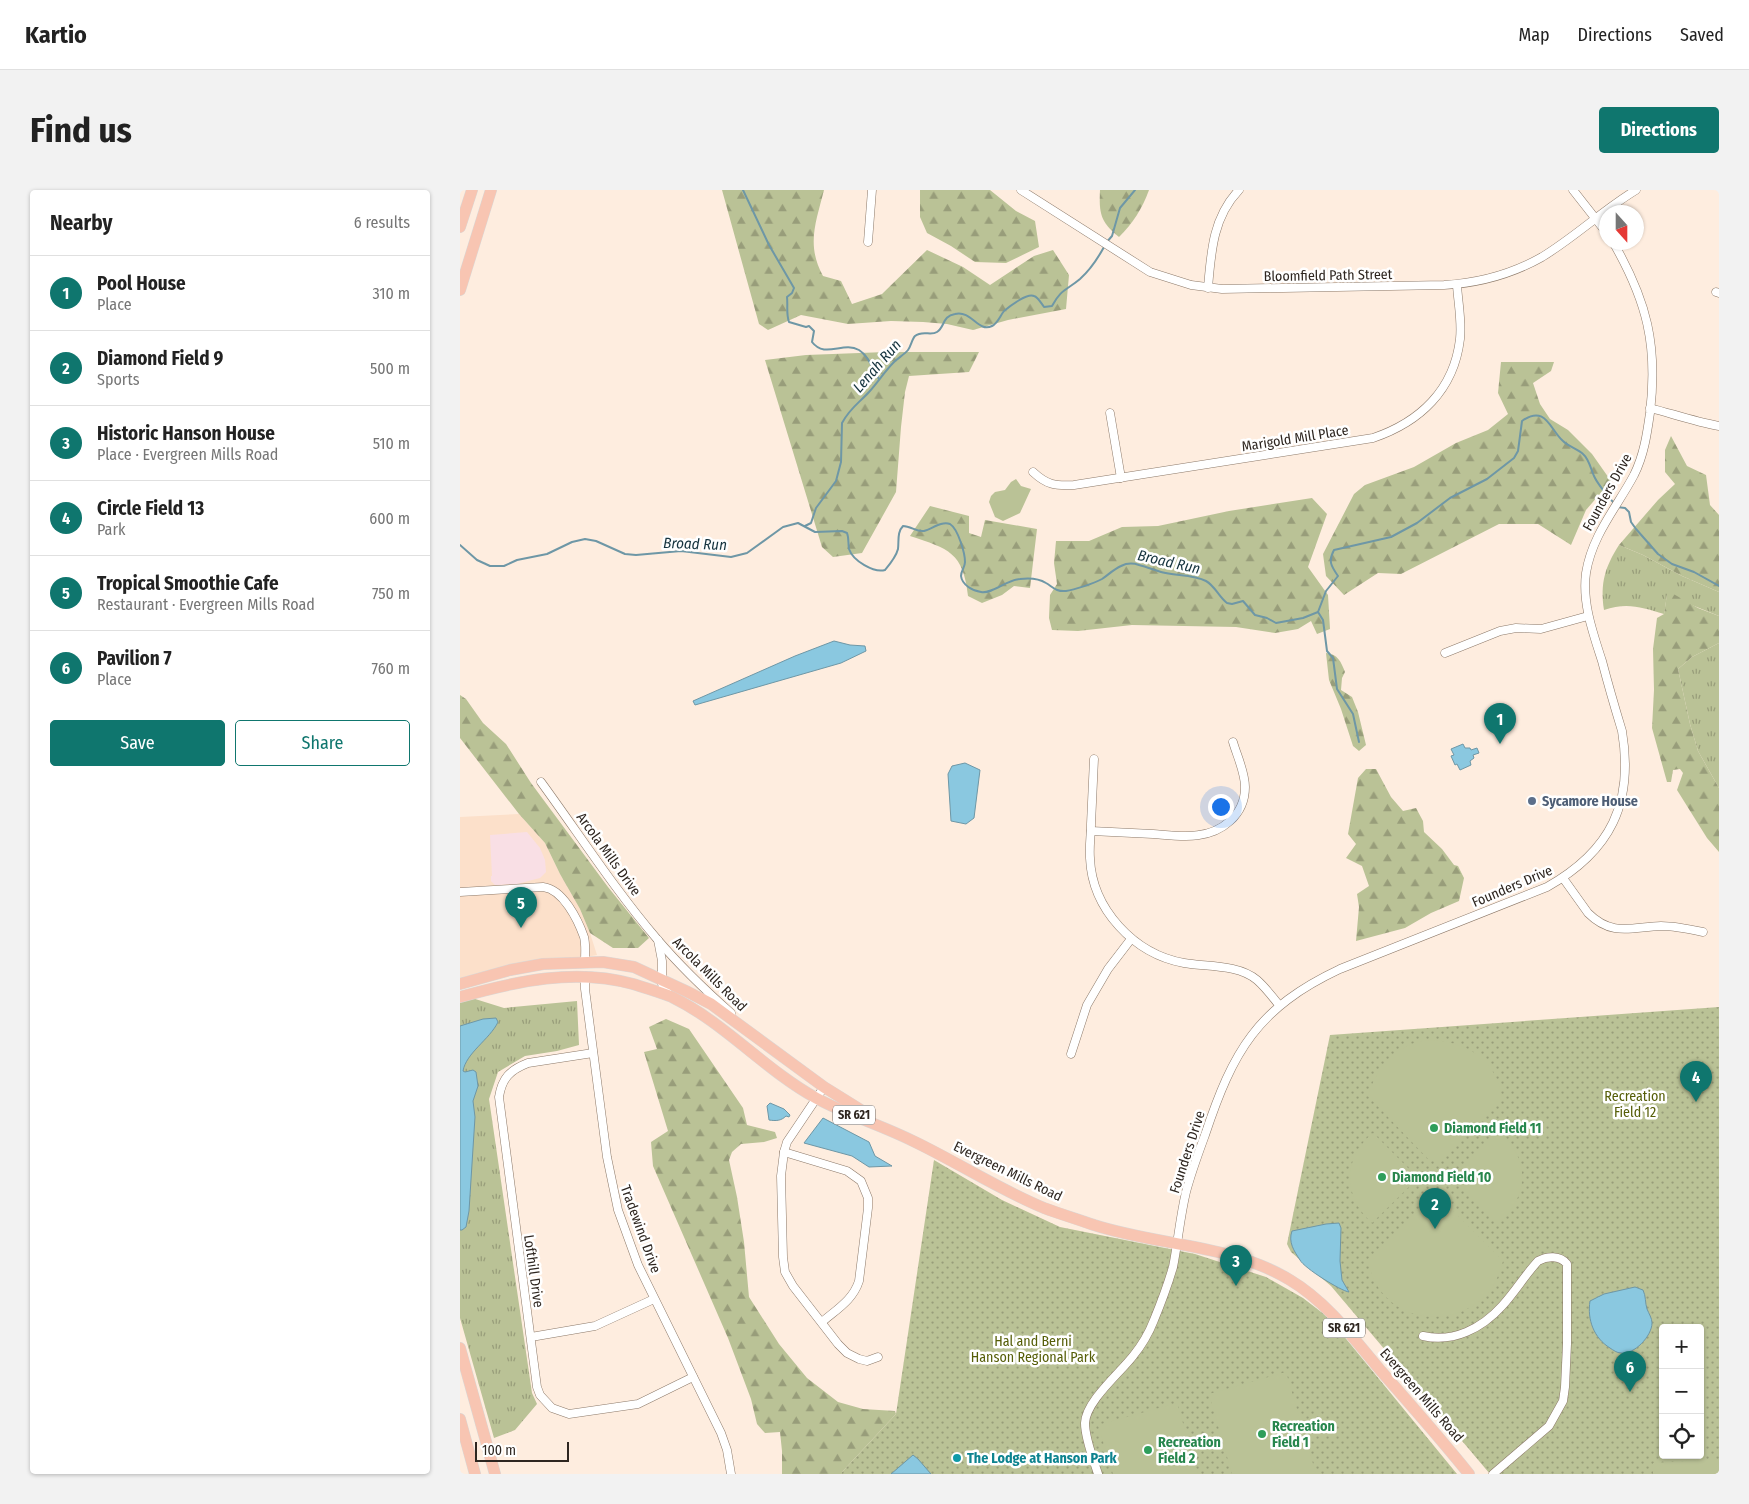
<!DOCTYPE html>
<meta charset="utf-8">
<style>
:root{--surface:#fff;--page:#f2f2f2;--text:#222;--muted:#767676;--line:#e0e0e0;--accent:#0f766e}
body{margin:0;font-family:"Fira Sans Condensed",sans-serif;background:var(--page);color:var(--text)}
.controls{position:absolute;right:15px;bottom:15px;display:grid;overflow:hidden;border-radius:5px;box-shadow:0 1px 4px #0004}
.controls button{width:45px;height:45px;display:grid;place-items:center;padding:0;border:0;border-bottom:1px solid var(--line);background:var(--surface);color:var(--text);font:25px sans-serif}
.compass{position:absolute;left:1139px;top:15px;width:45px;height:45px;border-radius:50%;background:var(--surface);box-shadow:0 1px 4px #0004;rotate:159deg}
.scale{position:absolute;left:15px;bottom:12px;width:94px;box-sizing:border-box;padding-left:5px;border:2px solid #2e2620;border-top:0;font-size:14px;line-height:18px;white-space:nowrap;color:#2e2620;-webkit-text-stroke:4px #fff;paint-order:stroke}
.you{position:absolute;left:760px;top:616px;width:18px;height:18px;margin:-12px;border:4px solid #fff;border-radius:50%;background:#1a73e8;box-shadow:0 0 0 8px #1a73e833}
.badge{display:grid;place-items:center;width:32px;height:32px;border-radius:50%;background:var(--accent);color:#fff;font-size:16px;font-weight:700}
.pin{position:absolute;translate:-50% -41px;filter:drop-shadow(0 1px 2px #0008)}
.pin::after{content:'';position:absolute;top:26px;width:18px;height:15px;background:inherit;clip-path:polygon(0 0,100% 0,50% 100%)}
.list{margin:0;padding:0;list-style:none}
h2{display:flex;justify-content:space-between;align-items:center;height:65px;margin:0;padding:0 20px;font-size:21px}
h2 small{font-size:16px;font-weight:400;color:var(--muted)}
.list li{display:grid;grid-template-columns:32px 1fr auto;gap:15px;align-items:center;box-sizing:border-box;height:75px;padding:0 20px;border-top:1px solid var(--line)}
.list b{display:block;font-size:19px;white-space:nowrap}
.list p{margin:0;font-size:16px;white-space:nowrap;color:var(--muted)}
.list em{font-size:16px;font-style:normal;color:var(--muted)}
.actions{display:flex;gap:10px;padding:15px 20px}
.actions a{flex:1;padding:11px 0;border:1px solid var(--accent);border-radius:5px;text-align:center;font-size:18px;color:var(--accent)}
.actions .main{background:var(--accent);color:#fff}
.icon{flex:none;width:28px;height:28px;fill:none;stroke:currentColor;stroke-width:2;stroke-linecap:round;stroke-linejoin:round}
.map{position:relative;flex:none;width:1259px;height:1284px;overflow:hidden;border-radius:5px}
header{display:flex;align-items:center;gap:30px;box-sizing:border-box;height:70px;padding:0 25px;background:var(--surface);border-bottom:1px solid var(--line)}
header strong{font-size:24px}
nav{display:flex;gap:28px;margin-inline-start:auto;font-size:18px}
.intro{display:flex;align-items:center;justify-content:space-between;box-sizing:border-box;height:120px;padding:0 30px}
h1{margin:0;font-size:35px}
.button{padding:12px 22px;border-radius:5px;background:var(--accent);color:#fff;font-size:18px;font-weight:700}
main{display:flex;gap:30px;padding:0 30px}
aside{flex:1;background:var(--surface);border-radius:5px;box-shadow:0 1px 4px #0004}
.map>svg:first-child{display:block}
</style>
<header>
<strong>Kartio</strong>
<nav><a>Map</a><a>Directions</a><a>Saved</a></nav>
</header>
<div class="intro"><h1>Find us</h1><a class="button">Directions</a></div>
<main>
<aside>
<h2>Nearby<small>6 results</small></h2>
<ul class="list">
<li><span class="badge">1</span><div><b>Pool House</b><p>Place</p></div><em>310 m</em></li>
<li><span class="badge">2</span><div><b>Diamond Field 9</b><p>Sports</p></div><em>500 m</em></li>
<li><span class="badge">3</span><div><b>Historic Hanson House</b><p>Place · Evergreen Mills Road</p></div><em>510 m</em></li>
<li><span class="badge">4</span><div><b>Circle Field 13</b><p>Park</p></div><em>600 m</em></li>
<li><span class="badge">5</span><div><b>Tropical Smoothie Cafe</b><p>Restaurant · Evergreen Mills Road</p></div><em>750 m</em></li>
<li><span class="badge">6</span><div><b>Pavilion 7</b><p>Place</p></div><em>760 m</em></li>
</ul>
<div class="actions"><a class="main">Save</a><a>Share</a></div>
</aside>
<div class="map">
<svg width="1259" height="1284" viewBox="0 0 1259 1284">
<defs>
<pattern id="grass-tufts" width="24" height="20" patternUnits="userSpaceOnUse" patternTransform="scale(1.25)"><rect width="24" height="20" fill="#bac296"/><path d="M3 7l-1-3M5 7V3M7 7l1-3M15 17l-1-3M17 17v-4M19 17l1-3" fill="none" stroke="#989d7a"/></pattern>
<pattern id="forest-firs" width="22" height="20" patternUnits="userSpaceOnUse" patternTransform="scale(1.25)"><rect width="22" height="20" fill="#bac296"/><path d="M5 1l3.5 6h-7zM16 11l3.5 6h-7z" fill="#989d7a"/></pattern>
<pattern id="park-dots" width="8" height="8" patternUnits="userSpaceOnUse" patternTransform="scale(1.25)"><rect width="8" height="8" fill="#bac296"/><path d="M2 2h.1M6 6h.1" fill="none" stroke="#989d7a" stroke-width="1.8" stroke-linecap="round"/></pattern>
</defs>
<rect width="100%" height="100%" fill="#feeddf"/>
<polygon fill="#fce0ca" points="59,624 85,653 100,684 120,719 130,743 137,765 0,790 0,627"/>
<polygon fill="#f9dfe5" points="67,642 80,658 85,670 86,682 80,688 57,694 35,695 31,691 31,686 32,686 30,645"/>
<g fill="url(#grass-tufts)">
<path d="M 1159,355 L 1183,365 L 1222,386 L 1259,402 L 1259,426 L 1207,405 L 1204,424 C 1182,417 1166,412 1144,420 C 1140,393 1145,377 1159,355 Z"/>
<polygon points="1259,453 1259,598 1238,561 1230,534 1218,479 1232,467"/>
<polygon points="12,808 44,818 117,811 119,855 97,861 65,866 38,882 29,909 72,1203 77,1214 55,1240 34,1248 0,1128 0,812"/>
</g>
<g fill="url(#forest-firs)">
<path d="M 262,0 L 364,0 C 356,32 346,55 363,86 L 381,91 L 392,114 L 422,104 L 467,60 L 503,77 L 530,95 L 574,66 L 593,60 L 609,85 L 606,119 L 548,130 L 513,140 L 487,134 L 463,132 L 431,131 L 388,134 L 341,125 L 308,140 L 299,134 Z"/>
<polygon points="460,0 530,0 556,21 575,31 579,57 546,73 515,72 491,56 467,43 460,27"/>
<path d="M 640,0 L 689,0 C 682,19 673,33 659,47 C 640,32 639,23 640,0 Z"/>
<polygon points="426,162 519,162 509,182 449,186 445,202 441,237 436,302 402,363 373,367 362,357 305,170 346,165"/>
<polygon points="1041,172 1094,172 1091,181 1073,193 1080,214 1090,229 1108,240 1132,264 1151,291 1126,320 1111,355 1078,334 1039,334 941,384 918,383 884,405 866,386 863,364 894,304 905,295 954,277 996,253 1028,240 1048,224 1038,203"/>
<polygon points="1211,246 1227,276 1246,285 1250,315 1259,325 1259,402 1222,386 1183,365 1159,355 1198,310 1215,294 1205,282 1205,260"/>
<polygon points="852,308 867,324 848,377 868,405 870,439 857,444 851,431 838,439 815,443 776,437 672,435 618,441 592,440 589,428 590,405 597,394 594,373 596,351 629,351 662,337 698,336 769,321"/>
<path d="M 470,316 L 509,326 L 509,343 L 521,347 L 525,330 L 577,339 L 570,398 L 554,396 L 542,405 L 522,413 L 508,406 C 503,362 489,359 450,346 Z"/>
<polygon points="1210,402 1238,418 1259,426 1259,453 1232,467 1218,479 1230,534 1238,561 1259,598 1259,662 1247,648 1217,600 1223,583 1220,579 1213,580 1211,592 1207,592 1192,538 1194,500 1193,459 1197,428 1204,424 1207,404"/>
<path d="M 866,463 C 878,464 881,472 885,482 L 882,488 L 881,500 L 892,507 L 898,522 L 906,555 L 899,561 L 893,556 L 881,519 L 869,490 Z"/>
<polygon points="0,505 6,509 23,533 46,554 71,593 148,697 189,748 178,758 153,758 130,743 120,719 100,684 85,653 59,624 0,548"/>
<polygon points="906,579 916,579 931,607 943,621 956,618 963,631 964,642 982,659 994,675 998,676 1004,688 999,711 971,723 945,738 896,751 899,717 897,704 909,696 902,676 886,668 896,654 888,644 898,588"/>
<polygon points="206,829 229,839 283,918 287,935 315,942 317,948 304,952 281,954 272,962 269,970 277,1007 284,1052 289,1107 319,1154 347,1188 378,1212 403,1219 435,1221 436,1224 382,1282 382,1284 322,1284 322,1261 320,1242 305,1243 297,1234 291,1209 268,1148 193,976 191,952 208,941 184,862 197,859 189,837"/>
</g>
<g fill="url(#park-dots)" fill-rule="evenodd">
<path d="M 1259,817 L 1259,1284 L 1030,1284 L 871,1096 L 831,1062 L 827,1054 L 870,845 ZM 1203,1138 L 1240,1138 L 1240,1265 L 1203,1265 Z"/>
<polygon points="474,970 542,1010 600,1037 735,1064 806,1087 843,1108 869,1128 997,1284 382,1284 382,1282 436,1224"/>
</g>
<g fill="#bac296">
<polygon points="556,289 561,296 571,299 560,323 543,331 535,327 529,312 531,306 535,302 545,300 551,292"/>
<path d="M 967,850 C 1004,850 1036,868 1042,907 L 979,969 L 968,969 L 908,906 C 917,875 936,855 967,850 Z"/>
<path d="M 1040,942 C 1071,971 1068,1005 1040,1033 L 998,991 L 997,985 Z"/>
<path d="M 913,943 L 955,985 L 955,991 L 912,1033 C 883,1007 882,968 913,943 Z"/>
<path d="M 971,1007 L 979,1007 L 1043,1071 C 1040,1082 1036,1093 1029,1102 C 1003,1132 954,1136 926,1107 C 916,1097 911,1084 907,1070 Z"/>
<polygon points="826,1182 856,1284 772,1284 749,1204"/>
<polygon points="717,1213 738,1284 653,1284 638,1235"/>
<polygon points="1259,1269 1259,1284 1193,1284 1193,1273"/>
</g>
<g fill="#8ac8e0" stroke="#6e97a6">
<polygon points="374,451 390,455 405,456 406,461 381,473 235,515 233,511 335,466"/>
<polygon points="1003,554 1005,558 1010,558 1011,560 1017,558 1019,563 1013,565 1014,568 1010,571 1011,575 1000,580 997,574 995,575 991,566 994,565 991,559"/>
<polygon points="505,573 520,580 514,628 506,634 491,631 488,584 492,576"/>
<path d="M 36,828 L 38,832 C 30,849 6,863 3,881 L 5,882 L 13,880 L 16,882 L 18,896 L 13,911 L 15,927 L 9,1021 L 6,1037 L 2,1040 L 0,1040 L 0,836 L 23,829 Z"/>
<path d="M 310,913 L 324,919 L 330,925 L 329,927 L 326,926 C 321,931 316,931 309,930 L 307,916 Z"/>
<polygon points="363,928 409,952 415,966 432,976 409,977 392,966 344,953"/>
<path d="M 879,1033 L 881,1038 L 880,1071 L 882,1090 L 889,1102 C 881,1101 844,1078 840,1070 C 834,1061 828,1052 832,1041 L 866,1034 Z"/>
<path d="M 1175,1097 L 1183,1100 C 1186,1106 1185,1113 1187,1119 C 1189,1124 1192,1128 1192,1133 C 1192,1146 1174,1165 1161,1163 C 1157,1163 1153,1160 1150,1158 C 1134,1148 1127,1130 1130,1111 L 1144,1104 Z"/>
<polygon points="453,1265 458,1269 471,1284 431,1284"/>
</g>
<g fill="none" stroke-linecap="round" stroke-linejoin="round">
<g stroke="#6e97a6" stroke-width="2">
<path d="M 283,0 L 309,55 L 334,98 L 332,103 L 327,107 C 328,116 326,124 329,132 L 346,137 L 349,136 L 354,141 L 352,152 C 365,169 383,151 399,160 C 409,166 413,180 419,189"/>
<polyline points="646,53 652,46 660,18 675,0"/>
<polyline points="1157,317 1165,318 1169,322 1171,332 1176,339 1198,364 1212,374 1234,382 1259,396"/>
<path d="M 345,336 L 351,333 L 356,318 L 376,291 L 381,272 L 382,233 C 390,218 399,213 409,202 C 418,192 425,181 434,172 C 438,168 445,164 448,160 C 451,156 452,149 455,146 C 462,140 471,146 477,142 C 485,137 482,126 495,124 C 512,120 518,143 532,136 C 538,133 540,126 544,121 C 550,116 567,103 574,106 C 578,107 581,113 584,117 L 592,116 C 601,99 607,100 620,89 C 630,80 638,68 644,57"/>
<path d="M 0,355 L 17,370 L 30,376 L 44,376 L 57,370 L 87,364 L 112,352 L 125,349 L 136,351 L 165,364 L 176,365 L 221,361 L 271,367 L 287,363 L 323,337 L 338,333 L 355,342 L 382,341 L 387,343 C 389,348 388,353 389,359 C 393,371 414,383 425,380 C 430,374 436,367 438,359 C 439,351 437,342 443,336 C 451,336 456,342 464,341 C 472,339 481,331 490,334 C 498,339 505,363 505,372 C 505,377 501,381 501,386 C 502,395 513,401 521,402 C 533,404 546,390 560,389 C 568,388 578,388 586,393 C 593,397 596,402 606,401 C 614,400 635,393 642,389 C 648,385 654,379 661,376 C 667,373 673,373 679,375 C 687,377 694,380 701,382 C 715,386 733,384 746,391 C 755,396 759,407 767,413 L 772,414 L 783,411 L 795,425 L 807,428 L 816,433 L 843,428 L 858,422 L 866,401 L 878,386 C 871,376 868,371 874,360 L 931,347 L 957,333 L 990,308 L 1027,289 L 1054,268 L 1058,261 L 1062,231 C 1086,214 1090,240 1103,251 C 1109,257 1118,259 1123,264 C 1130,270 1131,281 1135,288 C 1138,294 1149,308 1154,313"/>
<polyline points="858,422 863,430 867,461 873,468 877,499 893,524 899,552"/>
</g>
<defs>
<g id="street">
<path d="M 561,0 L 690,82 L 731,95 L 762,99 L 984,95 C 1019,93 1052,84 1082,67 C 1115,47 1143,20 1176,0"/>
<polyline points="1113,0 1146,42"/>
<polyline points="408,52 412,0"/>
<path d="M 748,98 C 751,62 753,27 779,0"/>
<polyline points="1256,102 1259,103"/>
<path d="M 1190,218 C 1213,224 1236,232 1259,236"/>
<polyline points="650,223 661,288"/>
<path d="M 573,282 C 587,295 595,296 614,295 L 913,248 C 960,232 994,200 1000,149 C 1002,131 998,112 997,95"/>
<polyline points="985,463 1040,441 1056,438 1081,439 1128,426"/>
<path d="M 634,569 C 633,591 632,612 631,634 C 631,645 629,657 630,668 C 632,719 674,764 724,773 C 746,777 778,774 797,790 C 805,797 812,806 819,815"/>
<path d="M 81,592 C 119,644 155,700 197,749 C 220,776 245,800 271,823"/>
<path d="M 631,641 C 652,642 672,643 693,644 C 720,646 748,651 770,631 C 780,622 785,610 785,597 C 785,582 777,566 773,552"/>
<path d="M 1103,688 L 1128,723 C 1152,747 1172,737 1201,736 C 1215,736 1229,739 1243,742"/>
<path d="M 0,702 L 83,697 C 103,699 118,730 124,747 C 126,755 125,763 125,771"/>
<polyline points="198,750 202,771 202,794 209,805"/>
<polyline points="125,786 125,799 147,967 158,1020 178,1075 261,1243 267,1260 271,1284"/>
<path d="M 133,863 L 68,873 C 50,880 42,888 39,907 L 77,1197 L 80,1205 L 92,1218 L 109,1224 L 178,1214 L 233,1187"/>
<polyline points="611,864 627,815 648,779 671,749"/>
<polyline points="364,897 327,952 324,962 321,986 323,1067 325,1082 333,1096 378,1154 387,1163 399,1169 407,1171 418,1167"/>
<path d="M 324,962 L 387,981 L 401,991 L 408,1008 L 408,1018 L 399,1091 C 393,1110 377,1119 362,1132"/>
<path d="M 963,1146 C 994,1153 1022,1138 1042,1116 C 1055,1102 1065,1085 1078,1071 C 1087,1066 1100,1065 1107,1074 L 1107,1154 L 1105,1197 L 1103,1211 L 1089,1236 L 1033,1284"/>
<polyline points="71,1147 135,1136 194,1109"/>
<path d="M 638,1284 C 633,1268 625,1249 625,1233 C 626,1211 660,1183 673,1166 C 682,1155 689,1143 694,1130 C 701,1113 708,1094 713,1077 C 718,1052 720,1027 726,1002 C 731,983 738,964 745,945 C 773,861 797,818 880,779 L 1087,697 C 1151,661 1174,613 1162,541 C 1155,518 1148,494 1142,471 C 1133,443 1122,413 1126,383 C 1132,345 1157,317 1174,285 C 1184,265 1187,244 1190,223 C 1198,155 1187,111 1153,52"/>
</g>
<g id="primary">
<polyline points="0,37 12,0"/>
<polyline points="0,100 31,0"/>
<polyline points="0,794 50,780 83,774 143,772 174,777 228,802 251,814 364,897 409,925"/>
<path d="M 0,807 C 57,791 115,778 173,794 C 186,798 200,802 212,807 C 265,833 305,880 356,908 C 387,925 421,935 453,951 C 497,972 538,999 584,1018 C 600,1024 617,1029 634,1035 C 699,1056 771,1054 830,1090 C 867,1112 894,1149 921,1181 C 951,1215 981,1249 1009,1284"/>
<polyline points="0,1158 35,1284"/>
<polyline points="0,1229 15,1284"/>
</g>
</defs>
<use href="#street" stroke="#8c7969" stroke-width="9"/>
<use href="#primary" stroke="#d9d8d7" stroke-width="12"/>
<use href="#street" stroke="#fff" stroke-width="8"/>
<use href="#primary" stroke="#f8c5b2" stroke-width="11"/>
</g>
<circle fill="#5c6f8a" stroke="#fff" stroke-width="2" cx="1072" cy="611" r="5"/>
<g fill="#2e9e5b" stroke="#fff" stroke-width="2">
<circle cx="974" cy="938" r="5"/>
<circle cx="922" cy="987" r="5"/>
<circle cx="802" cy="1244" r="5"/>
<circle cx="688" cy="1260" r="5"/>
</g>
<circle fill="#0f9aa8" stroke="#fff" stroke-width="2" cx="497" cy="1268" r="5"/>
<g text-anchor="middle" stroke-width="5" stroke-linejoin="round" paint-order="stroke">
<g fill="#fff" stroke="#6d6763" stroke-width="1">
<rect x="373" y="915.5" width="42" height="19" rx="4"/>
<rect x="863" y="1128.5" width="42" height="19" rx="4"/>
</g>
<g font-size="12" font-weight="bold" fill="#2e2620">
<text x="394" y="929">SR 621</text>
<text x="884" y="1142">SR 621</text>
</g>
<g font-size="14" fill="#2e2620" stroke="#fff">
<text transform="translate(868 85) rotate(-1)" y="5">Bloomfield Path Street</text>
<text transform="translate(835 248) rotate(-9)" y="5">Marigold Mill Place</text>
<text transform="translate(1147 302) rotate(-61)" y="5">Founders Drive</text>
<text transform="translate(149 664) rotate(54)" y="5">Arcola Mills Drive</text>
<text transform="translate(1052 696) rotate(-23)" y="5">Founders Drive</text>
<text transform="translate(250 784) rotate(45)" y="5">Arcola Mills Road</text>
<text transform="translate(727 962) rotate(-72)" y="5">Founders Drive</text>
<text transform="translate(548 981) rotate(26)" y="5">Evergreen Mills Road</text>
<text transform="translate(181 1039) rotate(70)" y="5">Tradewind Drive</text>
<text transform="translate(74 1081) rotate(82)" y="5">Lofthill Drive</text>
<text transform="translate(962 1205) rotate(49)" y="5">Evergreen Mills Road</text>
</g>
<g font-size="14" font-weight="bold" fill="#4e5e75" stroke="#fff" text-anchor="start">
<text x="1082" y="616">Sycamore House</text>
</g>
<g font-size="14" fill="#565e08" stroke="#fff">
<text x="1175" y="911">Recreation<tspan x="1175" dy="16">Field 12</tspan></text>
<text x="573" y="1156">Hal and Berni<tspan x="573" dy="16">Hanson Regional Park</tspan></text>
</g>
<g font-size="14" font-weight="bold" fill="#27864d" stroke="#fff" text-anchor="start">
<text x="984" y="943">Diamond Field 11</text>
<text x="932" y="992">Diamond Field 10</text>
<text x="812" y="1241">Recreation<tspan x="812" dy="16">Field 1</tspan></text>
<text x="698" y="1257">Recreation<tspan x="698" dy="16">Field 2</tspan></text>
</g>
<g font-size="14" font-weight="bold" fill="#0d838f" stroke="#fff" text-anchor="start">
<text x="507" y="1273">The Lodge at Hanson Park</text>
</g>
<g font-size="15" font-style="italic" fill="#15333e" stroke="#fff">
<text transform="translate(417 176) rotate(-49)" y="5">Lenah Run</text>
<text transform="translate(235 354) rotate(2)" y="5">Broad Run</text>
<text transform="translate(709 372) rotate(13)" y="5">Broad Run</text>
</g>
</g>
</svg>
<div class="controls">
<button>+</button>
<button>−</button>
<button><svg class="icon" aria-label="locate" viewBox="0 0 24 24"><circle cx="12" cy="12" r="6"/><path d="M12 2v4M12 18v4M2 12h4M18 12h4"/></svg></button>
</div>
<svg class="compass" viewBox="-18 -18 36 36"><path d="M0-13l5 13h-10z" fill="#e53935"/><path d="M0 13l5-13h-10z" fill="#767676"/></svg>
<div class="scale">100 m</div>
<div class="you"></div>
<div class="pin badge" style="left:1040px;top:554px">1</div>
<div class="pin badge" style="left:975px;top:1039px">2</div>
<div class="pin badge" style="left:776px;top:1096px">3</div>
<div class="pin badge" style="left:1236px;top:912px">4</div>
<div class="pin badge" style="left:61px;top:738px">5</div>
<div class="pin badge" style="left:1170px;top:1202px">6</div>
</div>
</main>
